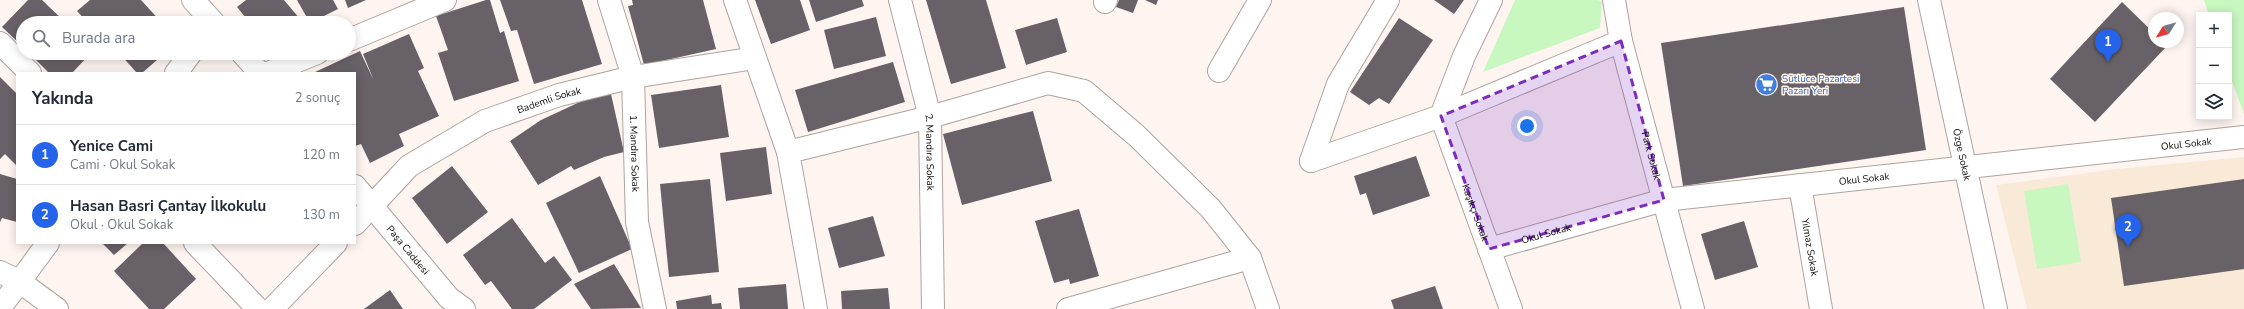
<!DOCTYPE html>
<html lang="tr">
<meta charset="utf-8">
<style>
:root{--surface:#fff;--page:#f2f2f3;--text:#1f2937;--muted:#747a83;--line:#e0e1e3;--accent:#2563eb}
body{margin:0;font-family:"Nunito Sans",sans-serif;background:var(--page);color:var(--text)}
.controls{position:absolute;right:12px;top:12px;display:grid;overflow:hidden;border-radius:0px;box-shadow:0 2px 10px #0003}
.controls button{width:36px;height:36px;display:grid;place-items:center;padding:0;border:0;border-bottom:1px solid var(--line);background:var(--surface);color:var(--text);font:20px sans-serif}
.compass{position:absolute;left:2148px;top:12px;width:36px;height:36px;border-radius:50%;background:var(--surface);box-shadow:0 2px 10px #0003;rotate:233deg}
.you{position:absolute;left:1527px;top:126px;width:14px;height:14px;margin:-10px;border:3px solid #fff;border-radius:50%;background:#1a73e8;box-shadow:0 0 0 6px #1a73e833}
.badge{display:grid;place-items:center;width:26px;height:26px;border-radius:50%;background:var(--accent);color:#fff;font-size:13px;font-weight:700}
.pin{position:absolute;translate:-50% -33px;filter:drop-shadow(0 1px 2px #0008)}
.pin::after{content:'';position:absolute;top:21px;width:14px;height:12px;background:inherit;clip-path:polygon(0 0,100% 0,50% 100%)}
.list{margin:0;padding:0;list-style:none}
h2{display:flex;justify-content:space-between;align-items:center;height:52px;margin:0;padding:0 16px;font-size:17px}
h2 small{font-size:13px;font-weight:400;color:var(--muted)}
.list li{display:grid;grid-template-columns:26px 1fr auto;gap:12px;align-items:center;box-sizing:border-box;height:60px;padding:0 16px;border-top:1px solid var(--line)}
.list b{display:block;font-size:15px;white-space:nowrap}
.list p{margin:0;font-size:13px;white-space:nowrap;color:var(--muted)}
.list em{font-size:13px;font-style:normal;color:var(--muted)}
.icon{flex:none;width:22px;height:22px;fill:none;stroke:currentColor;stroke-width:2;stroke-linecap:round;stroke-linejoin:round}
.map{position:relative;flex:none;width:2244px;height:309px;overflow:hidden}
.search{position:absolute;background:var(--surface);box-shadow:0 2px 10px #0003;left:16px;top:16px;width:340px;height:44px;display:flex;align-items:center;gap:10px;box-sizing:border-box;padding:0 14px;border-radius:22px;color:var(--muted);font-size:15px}
.panel{position:absolute;background:var(--surface);box-shadow:0 2px 10px #0003;left:16px;top:72px;width:340px;height:172px;border-radius:0px}
.map>svg:first-child{display:block}
</style>
<div class="map">
<svg width="2244" height="309" viewBox="0 0 2244 309">
<rect width="100%" height="100%" fill="#fef5f1"/>
<polygon fill="#f9ead7" points="2244,157 2244,309 2027,309 1996,185 2117,169"/>
<g fill="#c8f7bf">
<polygon points="1515,0 1598,0 1602,2 1600,28 1483,72"/>
<polygon points="2204,0 2244,0 2244,114 2229,73 2229,15 2209,15"/>
<polygon points="2068,184 2081,262 2037,269 2024,191"/>
</g>
<g fill="#686167">
<polygon points="28,0 42,0 66,23 23,23 23,47 2,27"/>
<polygon points="90,0 141,0 162,23 88,23 77,11"/>
<polygon points="246,0 284,0 300,19 295,23 250,23 237,7"/>
<polygon points="297,0 333,0 338,9 310,23"/>
<polygon points="345,0 366,0 348,8"/>
<polygon points="486,0 490,0 500,33 504,31 519,81 454,101 438,53 448,50 436,16"/>
<polygon points="500,0 582,0 602,64 534,84 517,30 511,31"/>
<polygon points="632,0 703,0 716,49 644,65 628,6 633,5"/>
<polygon points="755,0 800,0 810,30 771,44"/>
<polygon points="809,0 862,0 864,6 816,22"/>
<polygon points="926,0 986,0 1006,68 951,84"/>
<polygon points="1119,0 1138,0 1133,13 1116,7"/>
<polygon points="1145,0 1158,0 1156,5"/>
<polygon points="1434,0 1464,0 1454,14"/>
<polygon points="2122,2 2154,33 2154,42 2163,42 2167,46 2095,122 2050,79"/>
<polygon points="1904,7 1926,150 1683,186 1661,43"/>
<polygon points="876,17 886,56 834,69 824,30"/>
<polygon points="1057,18 1067,52 1026,65 1015,30"/>
<polygon points="1399,18 1433,40 1389,104 1379,98 1369,105 1350,92"/>
<polygon points="409,34 424,68 418,71 439,116 399,134 404,146 370,163 361,144 355,146 355,73 313,73 360,51 374,81 363,54"/>
<polygon points="29,53 91,53 72,73 49,73"/>
<polygon points="119,53 153,53 157,60 142,73 137,73"/>
<polygon points="893,62 905,102 808,132 795,90"/>
<polygon points="0,77 17,94 17,166 5,154 0,159"/>
<polygon points="721,85 729,137 659,148 651,95"/>
<polygon points="611,94 624,152 604,157 574,170 571,166 538,185 510,141 541,120 584,100"/>
<polygon points="1033,111 1052,181 962,205 943,134"/>
<polygon points="766,147 772,194 726,201 720,153"/>
<polygon points="1416,156 1430,196 1373,215 1366,193 1360,195 1354,176"/>
<polygon points="452,166 488,212 447,244 412,198"/>
<polygon points="0,174 17,179 17,222 2,218 0,222"/>
<polygon points="600,176 632,249 579,273 546,203"/>
<polygon points="710,179 719,272 669,277 660,184"/>
<polygon points="2244,179 2244,269 2124,286 2111,198"/>
<polygon points="1079,209 1099,276 1070,284 1069,279 1054,283 1035,221"/>
<polygon points="873,216 885,256 839,268 828,228"/>
<polygon points="512,218 545,263 554,256 572,280 534,309 512,309 491,281 485,285 463,255"/>
<polygon points="1744,221 1758,267 1715,280 1701,234"/>
<polygon points="102,243 128,243 114,255"/>
<polygon points="143,243 163,243 196,279 164,309 149,309 114,271"/>
<polygon points="614,264 641,308 591,309 574,284"/>
<polygon points="786,284 788,309 740,309 738,288"/>
<polygon points="1435,286 1443,309 1394,309 1391,300"/>
<polygon points="888,288 890,309 842,309 841,291"/>
<polygon points="390,290 403,309 364,309"/>
<polygon points="711,295 712,304 721,303 722,309 677,309 676,301"/>
</g>
<g fill="none" stroke-linecap="round" stroke-linejoin="round">
<defs>
<g id="minor">
<polyline points="193,0 214,23"/>
<path id="s1" d="M 609,0 L 633,77 L 637,222 L 655,309"/>
<polyline points="735,0 788,152"/>
<path id="s2" d="M 900,0 L 930,117 L 933,309"/>
<path id="s3" d="M 1491,0 L 1464,56 L 1441,116 L 1511,309"/>
<path id="s4" d="M 1614,0 L 1621,41 L 1693,309"/>
<path id="s5" d="M 1929,0 L 1996,309"/>
<polyline points="1105,2 1106,0"/>
<polyline points="349,40 445,0"/>
<polyline points="0,43 30,73"/>
<polyline points="242,53 260,73"/>
<polyline points="1219,71 1260,0"/>
<polyline points="176,73 191,53"/>
<polyline points="268,73 317,53"/>
<polyline points="1311,161 1441,116 1621,41"/>
<polyline points="1311,161 1338,84 1388,0"/>
<path id="s6" d="M 1800,185 L 1821,309"/>
<path id="s7" d="M 355,186 L 449,298 L 464,309"/>
<path id="s8" d="M 355,224 L 409,166 L 485,121 L 559,95 L 633,77 L 755,58"/>
<polyline points="195,243 258,309"/>
<path id="s9" d="M 1489,249 L 1664,200 L 2244,137"/>
<polyline points="0,272 19,281 57,309"/>
<polyline points="0,308 48,243"/>
<polyline points="272,309 336,243"/>
<polyline points="816,309 788,152 930,117 1048,83 1084,91 1137,136 1211,209 1250,258 1268,309"/>
<polyline points="1068,309 1250,258"/>
</g>
</defs>
<use href="#minor" stroke="#aea39f" stroke-width="24"/>
<use href="#minor" stroke="#fff" stroke-width="22"/>
</g>
<path fill="#7b2cbf" fill-opacity="0.2" stroke="#7b2cbf" stroke-width="3" stroke-dasharray="8 5" stroke-linejoin="round" d="M 1621,41 L 1664,200 L 1489,249 L 1441,116 Z"/>
<defs>
<symbol id="supermarket-disc" viewBox="-11 -11 22 22"><circle r="9.5" fill="#3f7fe0" stroke="#fef5f1"/><path d="M-6-5.5h2.5l.6 2H6L4.5 2H-2.5L-4.4-4H-6ZM-1.5 3.2a1.3 1.3 0 1 0 .1 0ZM3 3.2a1.3 1.3 0 1 0 .1 0Z" fill="#fff"/></symbol>
</defs>
<g fill-rule="evenodd">
<use href="#supermarket-disc" x="1754" y="72" width="25" height="25"/>
</g>
<g text-anchor="middle" stroke-width="3" stroke-linejoin="round" paint-order="stroke">
<g font-size="10" fill="#366cbe" stroke="#fef5f1" text-anchor="start">
<text x="1782" y="82">Sütlüce Pazartesi<tspan x="1782" dy="12">Pazarı Yeri</tspan></text>
</g>
<g font-size="10" fill="#0f0c0a" stroke="#fef5f1">
<text dy="4" stroke="none"><textPath href="#s8" startOffset="235">Bademli Sokak</textPath></text>
<text dy="4" stroke="none"><textPath href="#s9" startOffset="707">Okul Sokak</textPath></text>
<text dy="4" stroke="none"><textPath href="#s2" startOffset="156">2. Mandıra Sokak</textPath></text>
<text dy="4" stroke="none"><textPath href="#s1" startOffset="157">1. Mandıra Sokak</textPath></text>
<text dy="4" stroke="none"><textPath href="#s5" startOffset="158">Özge Sokak</textPath></text>
<text dy="4" stroke="none"><textPath href="#s4" startOffset="160">Park Sokak</textPath></text>
<text dy="4" stroke="none"><textPath href="#s9" startOffset="383">Okul Sokak</textPath></text>
<text dy="4" stroke="none"><textPath href="#s3" startOffset="229">Kaşıkçı Sokak</textPath></text>
<text dy="4" stroke="none"><textPath href="#s9" startOffset="59">Okul Sokak</textPath></text>
<text dy="4" stroke="none"><textPath href="#s6" startOffset="63">Yılmaz Sokak</textPath></text>
<text dy="4" stroke="none"><textPath href="#s7" startOffset="83">Paşa Caddesi</textPath></text>
</g>
</g>
</svg>
<div class="controls">
<button>+</button>
<button>−</button>
<button><svg class="icon" aria-label="layers" viewBox="0 0 24 24"><path d="M12 4l9 5-9 5-9-5zM3 14l9 5 9-5"/></svg></button>
</div>
<svg class="compass" viewBox="-18 -18 36 36"><path d="M0-13l5 13h-10z" fill="#e53935"/><path d="M0 13l5-13h-10z" fill="#747a83"/></svg>
<div class="you"></div>
<div class="pin badge" style="left:2108px;top:62px">1</div>
<div class="pin badge" style="left:2128px;top:247px">2</div>
<div class="search"><svg class="icon" aria-label="search" viewBox="0 0 24 24"><circle cx="10" cy="10" r="6"/><path d="M15 15l6 6"/></svg>Burada ara</div>
<section class="panel">
<h2>Yakında<small>2 sonuç</small></h2>
<ul class="list">
<li><span class="badge">1</span><div><b>Yenice Cami</b><p>Cami · Okul Sokak</p></div><em>120 m</em></li>
<li><span class="badge">2</span><div><b>Hasan Basri Çantay İlkokulu</b><p>Okul · Okul Sokak</p></div><em>130 m</em></li>
</ul>
</section>
</div>
